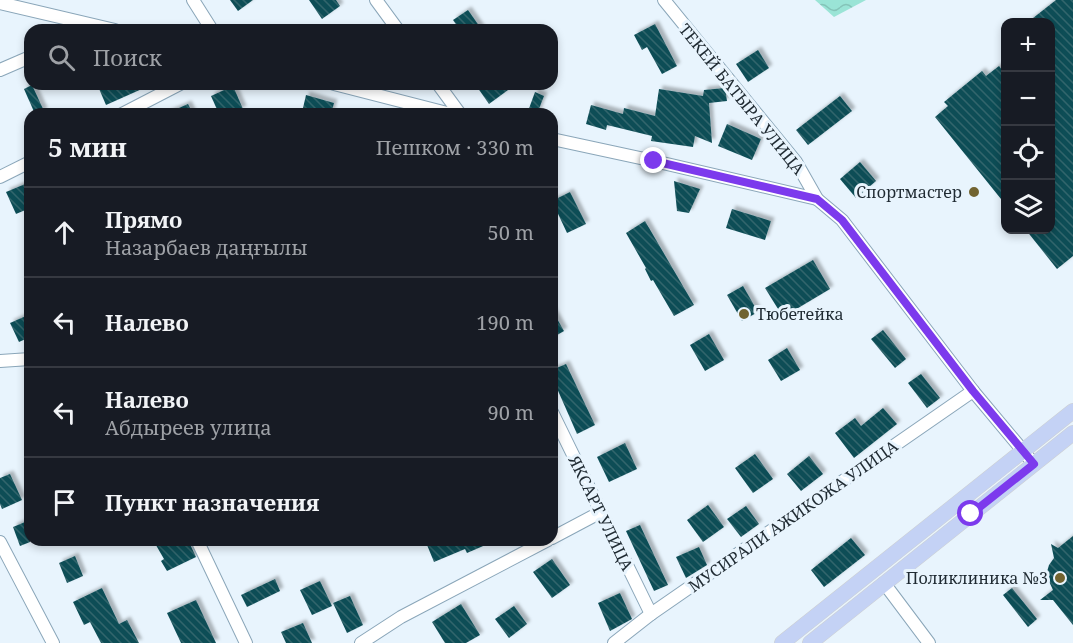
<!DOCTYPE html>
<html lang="ru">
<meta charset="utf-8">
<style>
:root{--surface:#171b24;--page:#20242c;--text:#f1f3f6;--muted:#9ea1a6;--line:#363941}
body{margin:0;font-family:"Noto Serif",serif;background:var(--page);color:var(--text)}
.controls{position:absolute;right:18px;top:18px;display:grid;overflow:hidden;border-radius:12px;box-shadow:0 3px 9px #0003}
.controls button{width:54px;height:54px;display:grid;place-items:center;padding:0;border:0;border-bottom:2px solid var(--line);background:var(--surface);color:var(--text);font:30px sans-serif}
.stop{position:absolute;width:18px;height:18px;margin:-14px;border:4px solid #7c3aed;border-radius:50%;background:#fff}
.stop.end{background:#7c3aed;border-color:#fff;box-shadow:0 2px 6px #0008}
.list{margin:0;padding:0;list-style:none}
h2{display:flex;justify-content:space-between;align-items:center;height:78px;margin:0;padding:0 24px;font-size:26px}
h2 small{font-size:20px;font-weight:400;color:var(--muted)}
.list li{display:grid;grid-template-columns:39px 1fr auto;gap:18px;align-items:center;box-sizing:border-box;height:90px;padding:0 24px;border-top:2px solid var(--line)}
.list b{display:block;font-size:22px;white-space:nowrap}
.list p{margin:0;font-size:20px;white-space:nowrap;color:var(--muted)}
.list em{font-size:20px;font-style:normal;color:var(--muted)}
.icon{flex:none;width:33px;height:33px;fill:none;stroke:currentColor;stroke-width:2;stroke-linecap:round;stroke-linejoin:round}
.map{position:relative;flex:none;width:1073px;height:643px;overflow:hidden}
.search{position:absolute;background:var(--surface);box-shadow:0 3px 9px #0003;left:24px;top:24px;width:534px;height:66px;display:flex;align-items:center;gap:15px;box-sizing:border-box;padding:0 21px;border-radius:18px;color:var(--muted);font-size:22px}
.panel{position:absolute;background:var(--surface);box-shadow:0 3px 9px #0003;left:24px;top:108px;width:534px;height:438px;border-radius:18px}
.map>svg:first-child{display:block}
</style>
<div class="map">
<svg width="1073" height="643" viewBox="0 0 1073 643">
<defs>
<pattern id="water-waves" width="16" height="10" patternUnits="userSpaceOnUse" patternTransform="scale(1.5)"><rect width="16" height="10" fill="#9ae4d6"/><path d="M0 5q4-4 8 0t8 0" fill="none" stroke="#84c4b8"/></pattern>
<pattern id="building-back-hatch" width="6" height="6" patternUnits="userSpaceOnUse" patternTransform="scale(1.5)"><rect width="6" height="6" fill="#104e57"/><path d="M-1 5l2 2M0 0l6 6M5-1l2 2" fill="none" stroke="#32656c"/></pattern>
<filter id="shadow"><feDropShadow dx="3.5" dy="-3.5" stdDeviation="1.5" flood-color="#0004"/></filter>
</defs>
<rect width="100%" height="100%" fill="#e8f4fd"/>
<polygon fill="url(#water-waves)" points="815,0 866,0 834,17"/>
<g fill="url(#building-back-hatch)" filter="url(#shadow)">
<polygon points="230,0 253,0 238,11"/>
<polygon points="309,0 336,0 340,6 322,19"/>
<polygon points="1056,0 1073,0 1073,256 1057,269 1026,230 1050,230 1050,22 1028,22"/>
<polygon points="468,10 482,30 460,30 453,20"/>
<polygon points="655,24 677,66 662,74 647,47 642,50 634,35"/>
<polygon points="758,50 769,68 748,82 736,64"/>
<polygon points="999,66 1005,74 1005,204 935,117 948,106 944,102 982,71 986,76"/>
<polygon points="97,84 153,84 106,105"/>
<polygon points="475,84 504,84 508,90 489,104"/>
<polygon points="32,85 44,111 39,114 35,114 24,89"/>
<polygon points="233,86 243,109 233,114 219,114 211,96"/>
<polygon points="725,88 727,101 709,103 712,143 695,136 693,147 651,141 652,136 607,125 606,130 586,124 591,105 623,114 624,108 655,116 659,89 703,96 704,90"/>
<polygon points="535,92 544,96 537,114 527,114"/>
<polygon points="306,95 334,103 331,114 322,114 303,108"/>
<polygon points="840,96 852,111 808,145 796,130"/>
<polygon points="188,104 193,114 165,114"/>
<polygon points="727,124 761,139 752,160 718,146"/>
<polygon points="860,162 876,181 856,198 840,179"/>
<polygon points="674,181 700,189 689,213 677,211"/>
<polygon points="30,182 30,208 16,214 6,192"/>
<polygon points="570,192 586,224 567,233 552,201"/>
<polygon points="732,209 771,221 765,240 726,228"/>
<polygon points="645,221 694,305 674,316 653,280 651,281 645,269 646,268 626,233"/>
<polygon points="813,260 830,289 783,317 765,288"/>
<polygon points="743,286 758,312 742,321 727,295"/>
<polygon points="552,310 564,331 552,338"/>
<polygon points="26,316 30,324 30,337 19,342 10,323"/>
<polygon points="883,330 906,359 895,368 871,339"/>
<polygon points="709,334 724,360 705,371 690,345"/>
<polygon points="787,348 800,370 781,381 768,360"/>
<polygon points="566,364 595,425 577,434 552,377 552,370"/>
<polygon points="921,374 940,398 927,408 908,383"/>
<polygon points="883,408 897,424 854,458 835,433 855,418 861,426"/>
<polygon points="625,443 637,469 609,482 597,457"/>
<polygon points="755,454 773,479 753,493 735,468"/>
<polygon points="809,456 823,474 801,491 787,474"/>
<polygon points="10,474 22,500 2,509 0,504 0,478"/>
<polygon points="708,505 724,527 703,542 687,520"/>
<polygon points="746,506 759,524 741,537 727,519"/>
<polygon points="30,520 30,542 20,546 13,527"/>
<polygon points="640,525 668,585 654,591 626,531"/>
<polygon points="1073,536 1073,625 1053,600 1040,600 1053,590 1046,575 1049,565 1054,558 1051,544 1058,548"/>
<polygon points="851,538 865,555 824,587 811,570"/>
<polygon points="153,540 188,540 196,557 167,571 161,561 164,559"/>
<polygon points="425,540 497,540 467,553 465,549 434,562"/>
<polygon points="699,547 707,565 686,578 676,557"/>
<polygon points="75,556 83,576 67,583 59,563"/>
<polygon points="552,559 570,585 552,598 533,572"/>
<polygon points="275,579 280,591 247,607 241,595"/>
<polygon points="320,581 332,606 312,615 300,590"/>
<polygon points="102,588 119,624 127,620 139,643 101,643 90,622 84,625 73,602"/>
<polygon points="1012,588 1037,619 1028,627 1003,595"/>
<polygon points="620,593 632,619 610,631 598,603"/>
<polygon points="350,596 363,625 347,633 333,603"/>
<polygon points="196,600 216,643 181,643 167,613"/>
<polygon points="461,604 480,635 466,643 445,643 432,622"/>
<polygon points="514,606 527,624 509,638 495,619"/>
<polygon points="303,623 312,643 286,643 281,632"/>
</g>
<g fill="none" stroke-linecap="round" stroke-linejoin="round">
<defs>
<g id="minor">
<polyline points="193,0 212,30"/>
<polyline points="376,0 398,30"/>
<polyline points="664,0 796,162 817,199 842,220 973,391 1029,458"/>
<polyline points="0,3 115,30"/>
<polyline points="0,70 30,57"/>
<polyline points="334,84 451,114"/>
<polyline points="438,84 460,114"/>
<polyline points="122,114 180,84"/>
<polyline points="552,139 654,161 817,199"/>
<polyline points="0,177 30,162"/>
<polyline points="0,361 30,359"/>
<polyline points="552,412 651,614"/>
<polyline points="552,538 601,512"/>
<polyline points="197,540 246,643"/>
<polyline points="0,542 53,643"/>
<polyline points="884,583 929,643"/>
<polyline points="361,643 401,617 548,540"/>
<polyline points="614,643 651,614 973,391"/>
</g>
<g id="major">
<polyline points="782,643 1073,411"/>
<polyline points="810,643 1073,433"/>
</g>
</defs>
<use href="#minor" stroke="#8aa6b9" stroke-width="14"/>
<use href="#major" stroke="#ced0d2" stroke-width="16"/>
<use href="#minor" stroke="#fff" stroke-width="12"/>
<use href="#major" stroke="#c4d2f5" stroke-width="15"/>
</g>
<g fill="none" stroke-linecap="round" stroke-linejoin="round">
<polyline stroke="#7c3aed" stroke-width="8" points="654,161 817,199 842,220 973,391 1034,464 971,514"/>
</g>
<g fill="#716330" stroke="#e8f4fd" stroke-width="2">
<circle cx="974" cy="192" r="6"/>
<circle cx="744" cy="314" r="6"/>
<circle cx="1060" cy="578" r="6"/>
</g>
<g text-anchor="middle" stroke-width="6" stroke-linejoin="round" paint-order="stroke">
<g font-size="16" fill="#1f2a32" stroke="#e8f4fd">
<text transform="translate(742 99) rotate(51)" y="6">ТЕКЕЙ БАТЫРА УЛИЦА</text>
<text transform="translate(601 513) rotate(64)" y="6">ЯКСАРТ УЛИЦА</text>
<text transform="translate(793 516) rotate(-35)" y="6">МУСИРАЛИ АЖИКОЖА УЛИЦА</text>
</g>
<g font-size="16" fill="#1f2a32" stroke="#e8f4fd" text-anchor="end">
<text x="962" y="198">Спортмастер</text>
<text x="756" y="320" text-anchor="start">Тюбетейка</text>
<text x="1048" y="584">Поликлиника №3</text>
</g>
</g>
</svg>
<div class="controls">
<button>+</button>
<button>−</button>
<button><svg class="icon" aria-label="locate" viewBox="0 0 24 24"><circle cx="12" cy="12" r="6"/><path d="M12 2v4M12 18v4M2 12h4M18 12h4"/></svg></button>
<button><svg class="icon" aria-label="layers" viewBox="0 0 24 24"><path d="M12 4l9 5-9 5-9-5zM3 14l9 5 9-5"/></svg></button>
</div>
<div class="stop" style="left:971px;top:514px"></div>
<div class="stop end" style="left:654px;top:161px"></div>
<div class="search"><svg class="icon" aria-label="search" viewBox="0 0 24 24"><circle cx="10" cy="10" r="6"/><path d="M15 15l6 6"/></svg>Поиск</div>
<section class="panel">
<h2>5 мин<small>Пешком · 330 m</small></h2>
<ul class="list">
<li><svg class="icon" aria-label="ahead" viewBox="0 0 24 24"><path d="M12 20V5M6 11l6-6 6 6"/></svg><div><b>Прямо</b><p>Назарбаев даңғылы</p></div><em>50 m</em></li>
<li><svg class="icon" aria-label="left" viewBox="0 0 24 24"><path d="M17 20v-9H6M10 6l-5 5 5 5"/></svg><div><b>Налево</b></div><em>190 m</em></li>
<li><svg class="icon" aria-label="left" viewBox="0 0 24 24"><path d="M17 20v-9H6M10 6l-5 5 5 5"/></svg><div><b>Налево</b><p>Абдыреев улица</p></div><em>90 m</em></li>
<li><svg class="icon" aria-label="arrive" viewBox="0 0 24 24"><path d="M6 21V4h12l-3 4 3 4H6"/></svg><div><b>Пункт назначения</b></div></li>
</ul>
</section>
</div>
